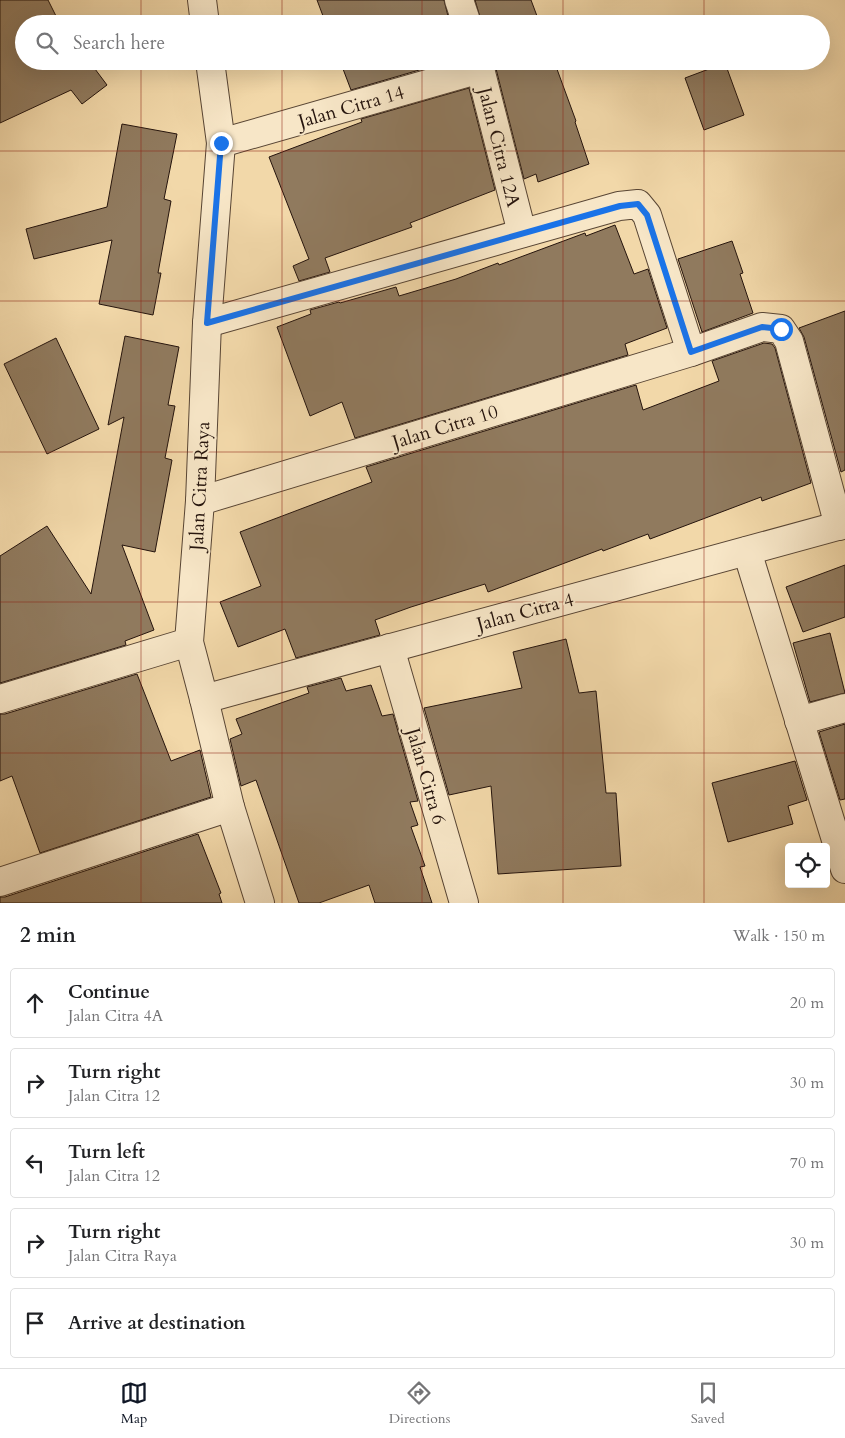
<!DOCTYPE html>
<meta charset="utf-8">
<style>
:root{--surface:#fff;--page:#f2f2f2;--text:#202124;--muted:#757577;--line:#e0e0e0;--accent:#111827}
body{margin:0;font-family:Cardo,serif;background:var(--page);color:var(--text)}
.controls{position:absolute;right:15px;bottom:15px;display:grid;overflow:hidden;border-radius:5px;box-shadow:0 5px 20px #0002}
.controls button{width:45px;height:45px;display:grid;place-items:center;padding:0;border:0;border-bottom:1px solid var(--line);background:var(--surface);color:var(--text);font:25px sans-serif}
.stop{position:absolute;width:15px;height:15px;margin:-11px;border:4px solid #1a73e8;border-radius:50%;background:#fff}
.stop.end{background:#1a73e8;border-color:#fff;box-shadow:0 1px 5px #0008}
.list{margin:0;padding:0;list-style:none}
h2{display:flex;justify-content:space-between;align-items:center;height:65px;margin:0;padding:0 20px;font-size:21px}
h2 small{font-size:16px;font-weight:400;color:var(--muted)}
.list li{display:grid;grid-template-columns:32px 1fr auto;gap:15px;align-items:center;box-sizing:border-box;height:70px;margin:0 10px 10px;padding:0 10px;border:1px solid var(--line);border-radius:5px}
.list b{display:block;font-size:19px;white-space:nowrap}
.list p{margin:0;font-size:16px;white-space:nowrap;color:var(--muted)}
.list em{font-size:16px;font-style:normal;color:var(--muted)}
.icon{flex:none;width:28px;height:28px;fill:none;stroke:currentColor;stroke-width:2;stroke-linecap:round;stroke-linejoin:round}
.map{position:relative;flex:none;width:845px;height:903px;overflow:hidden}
.search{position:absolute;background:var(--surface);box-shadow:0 5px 20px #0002;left:15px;right:15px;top:15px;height:55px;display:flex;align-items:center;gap:12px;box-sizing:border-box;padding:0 18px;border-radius:28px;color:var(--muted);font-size:19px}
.sheet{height:465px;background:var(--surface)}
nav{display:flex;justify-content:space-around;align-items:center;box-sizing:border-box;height:70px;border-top:1px solid var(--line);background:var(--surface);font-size:14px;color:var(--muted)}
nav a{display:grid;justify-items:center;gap:2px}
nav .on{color:var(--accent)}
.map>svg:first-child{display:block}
</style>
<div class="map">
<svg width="845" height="903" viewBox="0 0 845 903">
<rect width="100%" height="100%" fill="#f2d8a9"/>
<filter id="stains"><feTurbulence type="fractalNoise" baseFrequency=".004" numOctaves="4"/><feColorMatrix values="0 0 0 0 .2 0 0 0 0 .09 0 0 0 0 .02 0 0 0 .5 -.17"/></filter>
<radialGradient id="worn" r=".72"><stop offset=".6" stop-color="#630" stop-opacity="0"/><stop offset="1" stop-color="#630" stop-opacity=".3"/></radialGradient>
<g fill="#907a5e" stroke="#25140d">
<polygon points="0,0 48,0 60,24 24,24 24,61 89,61 107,85 82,104 71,90 0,123"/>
<polygon points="317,0 444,0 450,24 326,24"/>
<polygon points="475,0 531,0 540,24 482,24"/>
<polygon points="340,61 450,61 351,90"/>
<polygon points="494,61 554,61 576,121 575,122 589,164 538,182 536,174 524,179"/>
<polygon points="725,63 744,115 704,130 685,78"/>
<polygon points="469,88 495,190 410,223 412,227 325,258 330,272 299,281 293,266 309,259 269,157 362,122 361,119"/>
<polygon points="122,124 177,134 164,199 171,201 158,273 161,273 153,315 99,304 112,240 34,259 26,229 107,207"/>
<polygon points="615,225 634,274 648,269 667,328 625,344 628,355 355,438 342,402 310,416 277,327 311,314 310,310 339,302 340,303 396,287 399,296 456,279 498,263 499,265 585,233 586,236"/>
<polygon points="732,241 743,273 740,274 753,313 702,332 678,259"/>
<polygon points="845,311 845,470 841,472 804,337 799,328"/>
<polygon points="125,336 179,347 168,405 175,406 165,458 172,460 155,552 122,545 154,630 125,641 126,645 0,683 0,556 47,526 91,594 124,417 108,425"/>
<polygon points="56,338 99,429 47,454 4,364"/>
<polygon points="764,343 772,344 775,348 811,483 762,501 761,497 650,539 648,534 603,551 602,549 488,592 485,584 411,607 375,620 380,635 296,658 285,629 238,647 220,602 261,586 240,532 372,482 366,467 636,385 643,410 719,381 712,361"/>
<polygon points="845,565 845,617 803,632 786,587"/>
<polygon points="830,633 845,693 810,702 793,643"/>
<polygon points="566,639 579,693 596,691 606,793 616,793 621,866 498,874 491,786 449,795 424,708 522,688 513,652"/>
<polygon points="137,674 171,761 200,750 211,797 40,853 12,776 0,781 0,714 5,714"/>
<polygon points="341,678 346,691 371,685 382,716 393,714 418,801 410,802 418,825 411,827 425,866 420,867 432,903 375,903 369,885 319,903 299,903 256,780 241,786 230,739 242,734 236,719 309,693 307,687"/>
<polygon points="845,724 845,799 840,800 819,732"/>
<polygon points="795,761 807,800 788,806 793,824 728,842 712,783"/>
<polygon points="198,834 221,893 219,894 222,903 0,903 0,897 5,897"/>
</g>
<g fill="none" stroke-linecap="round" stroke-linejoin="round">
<defs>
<g id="minor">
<polyline points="202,0 205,24"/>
<polyline points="459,0 467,24"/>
<polyline points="210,61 221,143 207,323 200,501 189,642 204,699 230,807 260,903"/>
<polyline points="478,61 522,233"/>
<polyline points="221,143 480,69"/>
<polyline points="207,323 619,206 638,204 647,215 691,352"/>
<polyline points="200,501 691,352 762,327 781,329 789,341 839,526"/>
<polyline points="747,551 845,869"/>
<polyline points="390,648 464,903"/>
<polyline points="0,699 189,642"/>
<polyline points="204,699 845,524"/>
<polyline points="799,721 845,708"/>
<polyline points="0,882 230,807"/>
</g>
</defs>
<use href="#minor" stroke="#584534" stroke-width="30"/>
<use href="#minor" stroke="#f7e6c7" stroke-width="28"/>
</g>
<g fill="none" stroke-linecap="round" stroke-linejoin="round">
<polyline stroke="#1a73e8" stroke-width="6" points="221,143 207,323 620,206 638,204 647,215 691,352 762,327 781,329"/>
</g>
<path fill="none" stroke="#8f2418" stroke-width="1" stroke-opacity="0.55" d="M 141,0 L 141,24M 282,0 L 282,24M 422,0 L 422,24M 563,0 L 563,24M 704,0 L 704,24M 141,61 L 141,903M 282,61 L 282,903M 422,61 L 422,903M 563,61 L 563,903M 704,61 L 704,903M 0,151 L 845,151M 0,301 L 845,301M 0,452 L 845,452M 0,602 L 845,602M 0,753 L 845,753"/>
<g text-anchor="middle" stroke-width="4" stroke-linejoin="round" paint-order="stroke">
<g font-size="19" fill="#25140d" stroke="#f7e6c7">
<text transform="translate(351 106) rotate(-16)" y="7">Jalan Citra 14</text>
<text transform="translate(500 147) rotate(76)" y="7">Jalan Citra 12A</text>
<text transform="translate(445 426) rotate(-17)" y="7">Jalan Citra 10</text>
<text transform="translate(199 486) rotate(-87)" y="7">Jalan Citra Raya</text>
<text transform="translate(525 611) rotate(-15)" y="7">Jalan Citra 4</text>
<text transform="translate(427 776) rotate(74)" y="7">Jalan Citra 6</text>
</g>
</g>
<rect width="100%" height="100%" filter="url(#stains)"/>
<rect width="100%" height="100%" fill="url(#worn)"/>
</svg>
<div class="controls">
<button><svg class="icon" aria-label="locate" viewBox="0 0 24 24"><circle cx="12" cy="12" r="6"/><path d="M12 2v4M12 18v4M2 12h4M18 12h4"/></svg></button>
</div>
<div class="stop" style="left:781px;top:329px"></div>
<div class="stop end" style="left:221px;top:143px"></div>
<div class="search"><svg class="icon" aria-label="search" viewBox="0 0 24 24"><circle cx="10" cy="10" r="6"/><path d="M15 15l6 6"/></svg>Search here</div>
</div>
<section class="sheet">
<h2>2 min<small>Walk · 150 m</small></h2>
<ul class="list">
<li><svg class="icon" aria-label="ahead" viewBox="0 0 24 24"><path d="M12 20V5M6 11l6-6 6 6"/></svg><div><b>Continue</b><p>Jalan Citra 4A</p></div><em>20 m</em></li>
<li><svg class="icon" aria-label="right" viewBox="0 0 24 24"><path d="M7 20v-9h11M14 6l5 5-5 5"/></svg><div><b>Turn right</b><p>Jalan Citra 12</p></div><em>30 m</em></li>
<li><svg class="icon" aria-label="left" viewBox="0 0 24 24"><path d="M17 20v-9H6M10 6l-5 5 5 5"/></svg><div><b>Turn left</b><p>Jalan Citra 12</p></div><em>70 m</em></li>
<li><svg class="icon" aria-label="right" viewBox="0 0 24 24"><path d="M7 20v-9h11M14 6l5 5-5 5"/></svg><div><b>Turn right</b><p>Jalan Citra Raya</p></div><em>30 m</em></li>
<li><svg class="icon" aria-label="arrive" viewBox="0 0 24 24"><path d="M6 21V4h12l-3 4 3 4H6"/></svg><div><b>Arrive at destination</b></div></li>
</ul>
</section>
<nav>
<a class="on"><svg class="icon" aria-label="map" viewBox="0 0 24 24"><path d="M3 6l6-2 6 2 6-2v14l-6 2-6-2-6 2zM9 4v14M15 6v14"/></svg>Map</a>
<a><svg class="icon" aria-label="directions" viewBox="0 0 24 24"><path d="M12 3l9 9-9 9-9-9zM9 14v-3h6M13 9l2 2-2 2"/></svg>Directions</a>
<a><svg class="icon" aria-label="saved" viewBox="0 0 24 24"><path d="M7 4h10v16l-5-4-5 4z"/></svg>Saved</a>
</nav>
